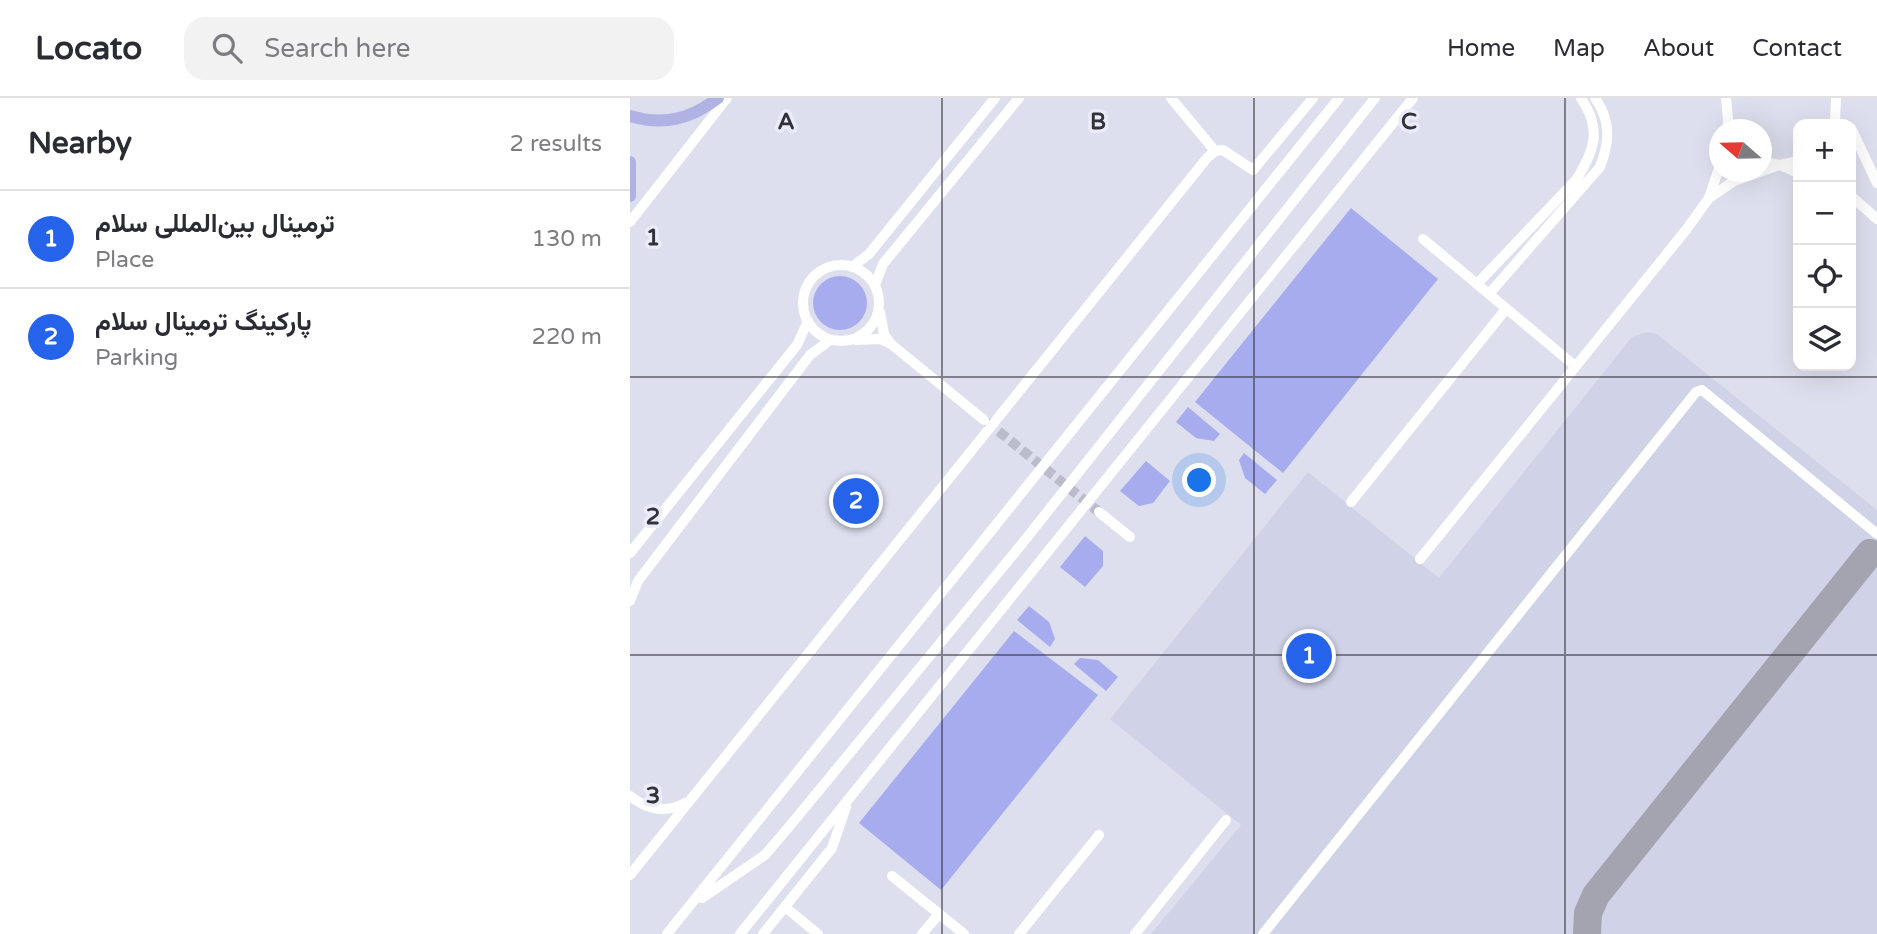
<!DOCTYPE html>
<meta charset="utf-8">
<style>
:root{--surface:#fff;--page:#f2f2f3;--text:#2b2b33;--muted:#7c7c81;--line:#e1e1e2;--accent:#2563eb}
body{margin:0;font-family:"Varela Round",Vazirmatn,sans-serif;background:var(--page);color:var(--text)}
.controls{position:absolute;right:21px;top:21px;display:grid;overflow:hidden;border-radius:14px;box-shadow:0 7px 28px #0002}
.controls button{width:63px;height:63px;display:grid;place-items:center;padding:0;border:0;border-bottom:2px solid var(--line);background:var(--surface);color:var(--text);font:35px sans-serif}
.compass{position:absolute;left:1079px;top:21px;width:63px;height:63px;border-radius:50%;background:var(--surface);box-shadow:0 7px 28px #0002;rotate:290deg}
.you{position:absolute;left:570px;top:383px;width:24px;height:24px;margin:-18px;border:5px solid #fff;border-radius:50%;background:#1a73e8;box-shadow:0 0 0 10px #1a73e833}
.badge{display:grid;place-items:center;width:46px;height:46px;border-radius:50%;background:var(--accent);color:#fff;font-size:23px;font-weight:700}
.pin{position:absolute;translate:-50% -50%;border:4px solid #fff;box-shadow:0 2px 7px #0006}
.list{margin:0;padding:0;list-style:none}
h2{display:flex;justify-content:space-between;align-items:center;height:91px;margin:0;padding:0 28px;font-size:30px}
h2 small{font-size:23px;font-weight:400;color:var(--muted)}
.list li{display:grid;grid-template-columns:46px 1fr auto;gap:21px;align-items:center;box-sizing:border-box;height:98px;padding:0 28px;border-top:2px solid var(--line)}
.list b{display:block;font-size:26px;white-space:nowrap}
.list p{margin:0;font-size:23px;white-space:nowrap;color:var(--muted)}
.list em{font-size:23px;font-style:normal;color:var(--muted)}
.icon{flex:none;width:38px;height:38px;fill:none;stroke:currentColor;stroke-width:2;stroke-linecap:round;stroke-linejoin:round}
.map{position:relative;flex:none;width:1247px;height:836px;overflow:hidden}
header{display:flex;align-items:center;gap:42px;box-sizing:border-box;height:98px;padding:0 35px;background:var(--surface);border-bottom:2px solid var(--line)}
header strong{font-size:33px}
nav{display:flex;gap:38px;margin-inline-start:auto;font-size:24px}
.search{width:490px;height:63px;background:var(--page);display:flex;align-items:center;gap:18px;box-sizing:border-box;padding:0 24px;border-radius:21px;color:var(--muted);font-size:26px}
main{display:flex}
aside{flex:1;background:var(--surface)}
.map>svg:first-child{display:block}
</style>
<header>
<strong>Locato</strong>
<div class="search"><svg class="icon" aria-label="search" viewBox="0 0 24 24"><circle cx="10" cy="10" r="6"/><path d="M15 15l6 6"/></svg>Search here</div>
<nav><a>Home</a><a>Map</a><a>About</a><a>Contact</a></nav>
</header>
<main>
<aside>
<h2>Nearby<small>2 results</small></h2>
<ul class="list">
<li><span class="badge">1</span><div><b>ترمینال بین‌المللی سلام</b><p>Place</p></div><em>130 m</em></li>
<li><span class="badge">2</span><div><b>پارکینگ ترمینال سلام</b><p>Parking</p></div><em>220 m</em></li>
</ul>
</aside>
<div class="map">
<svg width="1247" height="836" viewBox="0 0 1247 836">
<rect width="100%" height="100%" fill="#dddfee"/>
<polygon fill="#d0d2e8" points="1017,234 1027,236 1247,412 1247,836 521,836 611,727 480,621 678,374 809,480 1002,239"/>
<g fill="#a7acef">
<polygon points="721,110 808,181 653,375 565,304"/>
<circle cx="210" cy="205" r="27"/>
<polygon points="558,309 590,336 584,343 566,340 546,324"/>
<polygon points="614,355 647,382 635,396 615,380 609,362"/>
<polygon points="516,363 540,383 523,405 509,408 490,393"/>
<polygon points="455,438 473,453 473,468 455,489 430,469"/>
<polygon points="399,508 419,524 425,541 420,549 387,522"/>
<polygon points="384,533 468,597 311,792 229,725"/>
<polygon points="450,560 468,562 488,579 476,593 444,566"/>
</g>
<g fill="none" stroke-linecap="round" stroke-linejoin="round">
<polyline stroke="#a3a4b0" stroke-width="28" points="957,836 958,815 966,797 1240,455"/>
<polyline stroke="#bbbcca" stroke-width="10" stroke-dasharray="10 5" stroke-linecap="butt" points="357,324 469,414"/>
<g stroke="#fff" stroke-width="10">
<polyline points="541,0 585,53"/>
<polyline points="1096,0 1099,32"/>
<polyline points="1205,26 1206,0"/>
<polyline points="1221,30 1247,85"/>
<polyline points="1132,63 1150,67 1168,63"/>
<polyline points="1132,73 1150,67 1168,75"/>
<polyline points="1221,98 1247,121"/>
<polyline points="1079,100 1104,83 1130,74"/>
<polyline points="0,124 97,0"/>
<polyline points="793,141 847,186"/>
<circle cx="211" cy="205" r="38"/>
<polyline points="222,169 239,156 365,0"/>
<polyline points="245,187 253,166 389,0"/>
<path d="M 859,196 L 970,69 C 980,43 981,23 965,0"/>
<polyline points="250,214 254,236 261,246 354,322"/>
<polyline points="226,242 250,241 261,246"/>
<path d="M 945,268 L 847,186 L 946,82 C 965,52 972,31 951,0"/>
<polyline points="721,404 876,211"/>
<polyline points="469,414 500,439"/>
<polyline points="0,455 167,247 178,223"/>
<polyline points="790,461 1056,132 1079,100 1090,67"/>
<polyline points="0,503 8,483 180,257 200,242"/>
<path d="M 0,698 C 16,711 36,716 55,705"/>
<polyline points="0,777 577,60 585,53 593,52 623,72 683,0"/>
<polyline points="262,778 334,836"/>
<polyline points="72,800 135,757 163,724 391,447 745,0"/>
<polyline points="155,809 188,836"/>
<polyline points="37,836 709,0"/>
<polyline points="110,836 783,0"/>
<polyline points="133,836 202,750 216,709"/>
<polyline points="292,836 309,816"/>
<polyline points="389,836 469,737"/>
<polyline points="505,836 596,722"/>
<polyline points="633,836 1066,294 1072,292 1247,436"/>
</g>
<g stroke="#b0b2e3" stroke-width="12">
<path d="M 0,18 C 34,28 61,21 88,0"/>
<polyline points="0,64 0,98"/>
</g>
</g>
<path fill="none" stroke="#323238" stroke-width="2" stroke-opacity="0.55" d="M 312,0 L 312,836M 624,0 L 624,836M 935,0 L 935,836M 0,279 L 1247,279M 0,557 L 1247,557"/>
<g font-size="23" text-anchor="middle" font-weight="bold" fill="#323238" stroke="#eaecfb" stroke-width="7" stroke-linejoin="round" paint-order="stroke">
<text x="156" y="31">A</text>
<text x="468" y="31">B</text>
<text x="779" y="31">C</text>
<text x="23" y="147">1</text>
<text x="23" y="426">2</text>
<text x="23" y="705">3</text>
</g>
</svg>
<div class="controls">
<button>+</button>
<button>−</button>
<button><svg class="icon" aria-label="locate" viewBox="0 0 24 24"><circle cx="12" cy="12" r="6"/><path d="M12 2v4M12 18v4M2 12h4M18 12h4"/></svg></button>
<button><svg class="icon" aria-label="layers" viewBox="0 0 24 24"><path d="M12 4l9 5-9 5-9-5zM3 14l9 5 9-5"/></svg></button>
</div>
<svg class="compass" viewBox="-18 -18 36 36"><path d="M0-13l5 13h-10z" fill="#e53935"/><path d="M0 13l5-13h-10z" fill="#7c7c81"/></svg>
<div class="you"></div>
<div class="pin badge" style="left:679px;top:558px">1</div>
<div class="pin badge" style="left:226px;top:403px">2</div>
</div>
</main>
